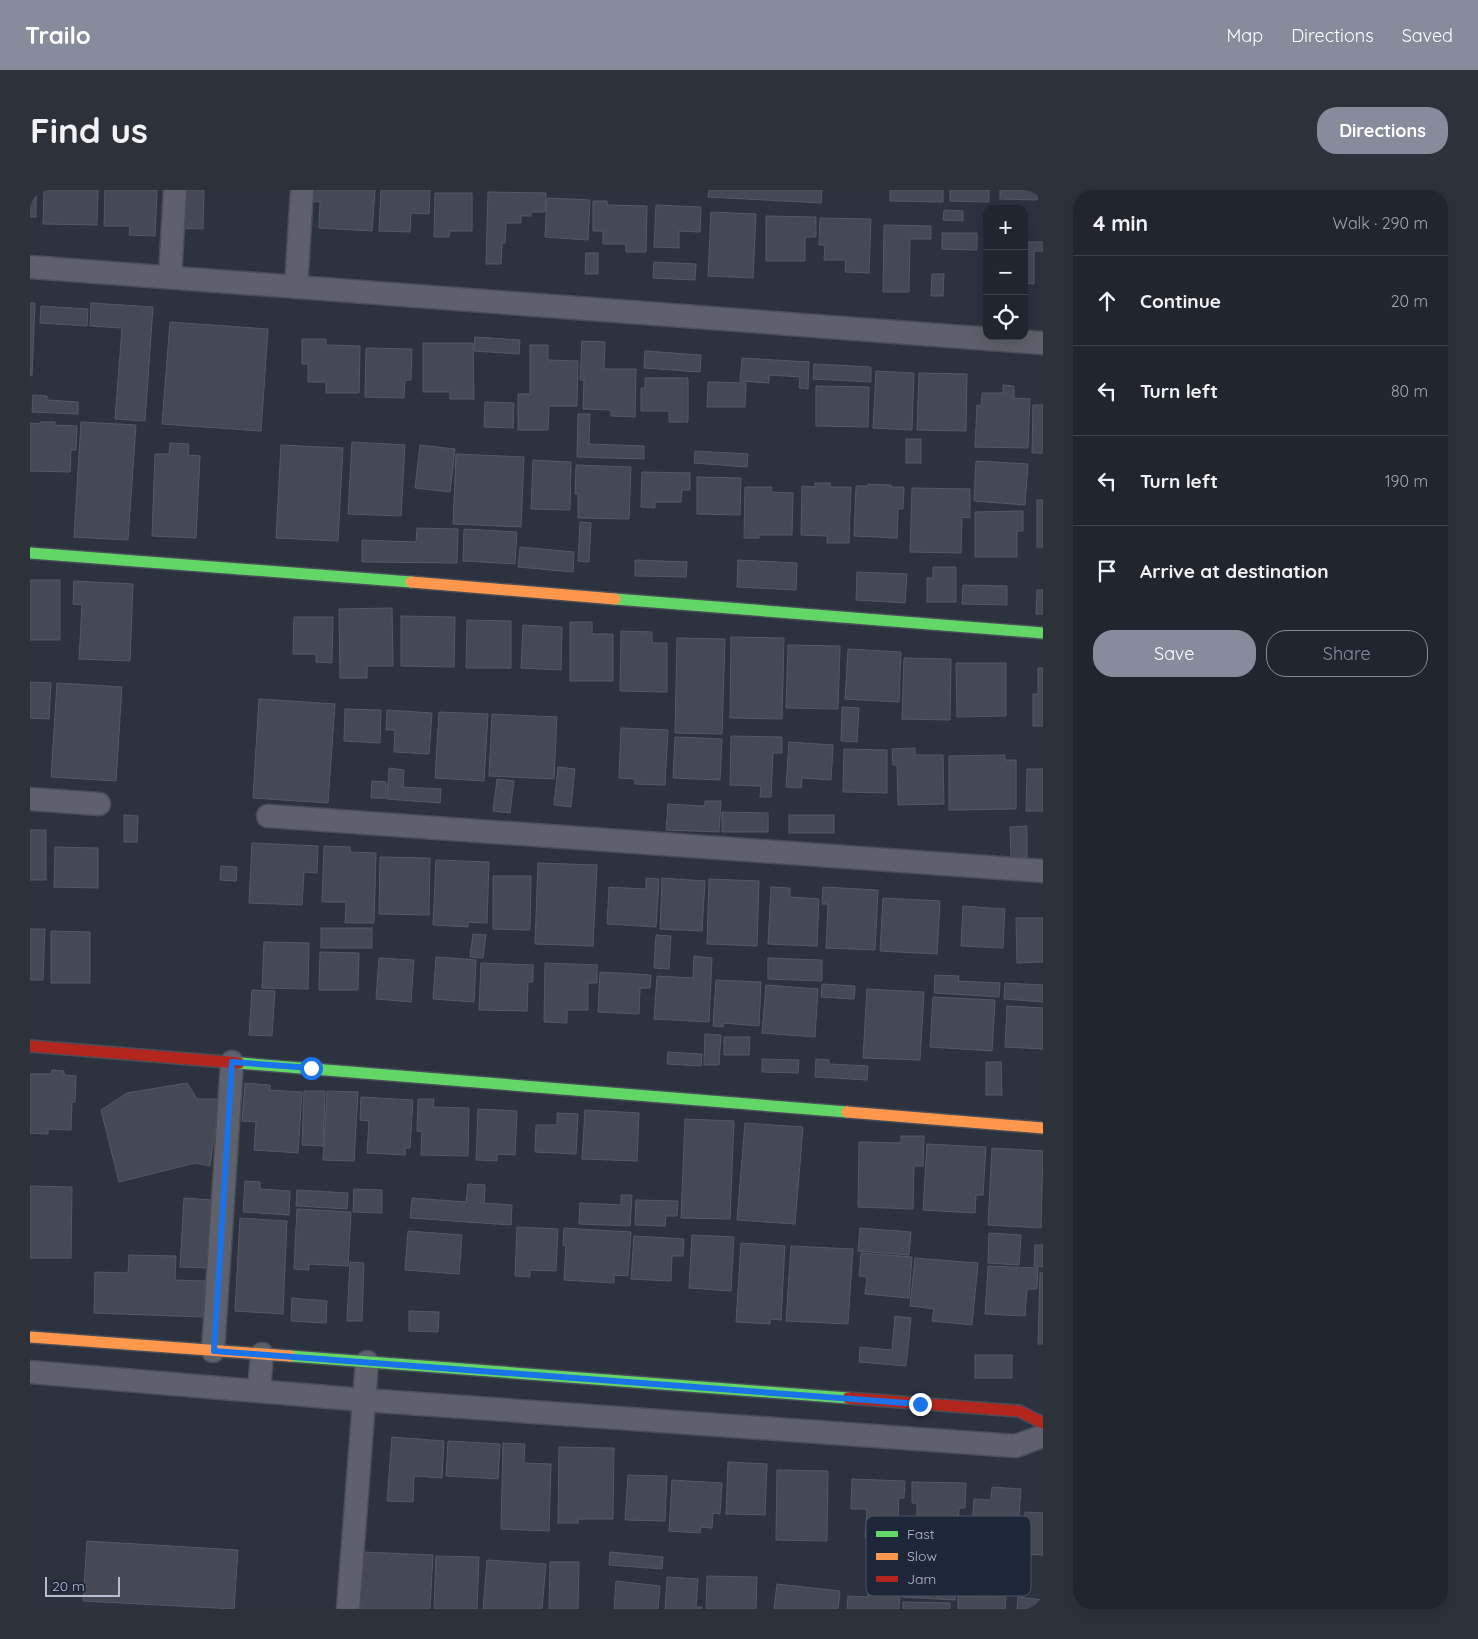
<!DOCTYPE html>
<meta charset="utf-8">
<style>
:root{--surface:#21262e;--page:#2d323a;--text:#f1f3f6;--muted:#a2a5aa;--line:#3e434a;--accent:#868c9c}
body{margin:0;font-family:Quicksand,sans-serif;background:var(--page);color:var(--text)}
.controls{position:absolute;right:15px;top:15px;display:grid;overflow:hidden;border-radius:10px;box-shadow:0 5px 20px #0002}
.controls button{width:45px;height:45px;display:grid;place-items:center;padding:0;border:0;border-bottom:1px solid var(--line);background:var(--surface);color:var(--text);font:25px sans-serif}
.scale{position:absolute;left:15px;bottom:12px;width:75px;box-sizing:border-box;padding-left:5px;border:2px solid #b7bdce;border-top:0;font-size:14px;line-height:18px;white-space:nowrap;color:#b7bdce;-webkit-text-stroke:4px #1e263a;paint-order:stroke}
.stop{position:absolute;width:15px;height:15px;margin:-11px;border:4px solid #1a73e8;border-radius:50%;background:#fff}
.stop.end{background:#1a73e8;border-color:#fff;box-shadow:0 1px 5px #0008}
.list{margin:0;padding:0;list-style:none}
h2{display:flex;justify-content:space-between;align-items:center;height:65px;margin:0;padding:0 20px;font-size:21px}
h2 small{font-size:16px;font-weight:400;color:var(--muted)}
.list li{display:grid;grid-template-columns:32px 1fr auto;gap:15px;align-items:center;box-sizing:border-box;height:90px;padding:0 20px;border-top:1px solid var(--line)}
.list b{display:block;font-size:19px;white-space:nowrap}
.list em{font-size:16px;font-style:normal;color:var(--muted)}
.actions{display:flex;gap:10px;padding:15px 20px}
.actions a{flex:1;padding:11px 0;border:1px solid var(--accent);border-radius:20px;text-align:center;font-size:18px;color:var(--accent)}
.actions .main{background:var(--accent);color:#fff}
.icon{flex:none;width:28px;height:28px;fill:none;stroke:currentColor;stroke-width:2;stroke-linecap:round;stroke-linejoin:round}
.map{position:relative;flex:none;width:1013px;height:1419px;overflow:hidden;border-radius:20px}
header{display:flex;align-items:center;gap:30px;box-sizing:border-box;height:70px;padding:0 25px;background:var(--accent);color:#fff}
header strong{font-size:24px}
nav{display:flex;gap:28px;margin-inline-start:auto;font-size:18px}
.intro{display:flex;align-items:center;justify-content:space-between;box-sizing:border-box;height:120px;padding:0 30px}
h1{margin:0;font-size:35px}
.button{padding:12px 22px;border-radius:20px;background:var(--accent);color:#fff;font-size:18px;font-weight:700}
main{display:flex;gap:30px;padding:0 30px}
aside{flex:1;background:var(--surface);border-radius:20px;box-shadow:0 5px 20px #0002}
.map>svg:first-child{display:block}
</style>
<header>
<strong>Trailo</strong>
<nav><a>Map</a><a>Directions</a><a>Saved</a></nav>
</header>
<div class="intro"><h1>Find us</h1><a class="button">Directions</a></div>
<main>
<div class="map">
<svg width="1013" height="1419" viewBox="0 0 1013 1419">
<rect width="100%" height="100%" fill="#2c323e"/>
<g fill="#444953" stroke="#545a65">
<rect x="0" y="0" width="6" height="27"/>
<polygon points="14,0 68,0 67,35 13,34"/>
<polygon points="75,0 127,0 125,46 99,45 100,36 74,36"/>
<polygon points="152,0 174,0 173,39 150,38"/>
<polygon points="279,0 345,0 342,41 289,38 290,12 278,11"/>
<polygon points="351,0 400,0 399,24 381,23 380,42 349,41"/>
<polygon points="679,0 792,0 791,13 678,7"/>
<polygon points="860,0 913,0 913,12 860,11"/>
<polygon points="920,0 959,0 959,12 920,11"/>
<polygon points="970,0 1007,0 1007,10 970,9"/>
<polygon points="458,2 516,3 515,22 501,22 501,26 491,26 491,33 476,33 475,53 472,53 471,74 456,74"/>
<polygon points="405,3 442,3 442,41 420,41 419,47 404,47"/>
<polygon points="517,8 560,10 558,50 515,47"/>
<polygon points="563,11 577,11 577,15 617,16 616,62 596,62 596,54 573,54 573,41 563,41"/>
<polygon points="626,15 671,17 670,42 649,41 649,58 624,57"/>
<polygon points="914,20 933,21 933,31 913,30"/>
<polygon points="681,22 726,24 723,88 678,86"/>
<polygon points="736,26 786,27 786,47 775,47 775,71 736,71"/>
<polygon points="790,28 841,29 839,83 815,82 816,70 794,70 795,55 789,55"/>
<polygon points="854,35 901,36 901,49 880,49 879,102 853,102"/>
<polygon points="912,43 947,43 947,60 912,59"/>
<polygon points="994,52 1013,52 1013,61 1004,61 1004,94 994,93"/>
<polygon points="556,63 568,63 568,84 555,84"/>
<polygon points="624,72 666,74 665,90 623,88"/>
<polygon points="902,84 914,84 913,106 901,106"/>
<polygon points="0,113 5,113 2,186 0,185"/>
<polygon points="61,113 123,117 115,231 85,229 92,138 60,136"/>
<polygon points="11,116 58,119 57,136 10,133"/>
<polygon points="140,132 238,139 231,241 132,234"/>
<polygon points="445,147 490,150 489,164 444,161"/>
<polygon points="272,149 296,149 296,155 330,156 329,203 296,203 296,192 278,192 278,174 272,174"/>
<polygon points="552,151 575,152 574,179 606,179 605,227 581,226 581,220 553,219 554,190 550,190"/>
<polygon points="393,153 443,153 444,209 420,209 420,202 393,202"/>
<polygon points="500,155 518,155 518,170 548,171 547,216 519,216 518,240 488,240 488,204 500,204"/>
<polygon points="336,158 382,159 381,190 375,190 374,208 335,207"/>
<polygon points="615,161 671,165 670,182 614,178"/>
<polygon points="712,168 779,172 778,199 769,198 770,187 739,185 739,193 710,191"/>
<polygon points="784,174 841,177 841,192 783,189"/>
<polygon points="846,181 884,183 882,240 843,238"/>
<polygon points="889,183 937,184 936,241 887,240"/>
<polygon points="615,188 658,188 658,232 639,232 639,221 611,221 611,198 615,198"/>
<polygon points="678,192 716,193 715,217 677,217"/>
<polygon points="973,195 984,196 984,208 1000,209 998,258 945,257 947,215 951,216 952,203 973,203"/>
<polygon points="786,196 839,197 838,237 786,236"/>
<polygon points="3,205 17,206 17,210 48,212 48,224 2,222"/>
<polygon points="455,212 484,213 483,238 454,237"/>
<polygon points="1003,215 1013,215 1013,263 1002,263"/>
<polygon points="548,224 560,224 559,254 614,256 614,269 547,267"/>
<polygon points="10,232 25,232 25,235 47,236 46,260 41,260 40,282 0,281 0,233 10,234"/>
<polygon points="51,232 106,235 98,350 44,347"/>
<rect x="876" y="249" width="15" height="24"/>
<polygon points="322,252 375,255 371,326 318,324"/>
<polygon points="140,253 159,254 158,265 170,266 166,348 122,346 125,264 139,264"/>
<polygon points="251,255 313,258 308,351 246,348"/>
<polygon points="390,255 425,259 420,302 385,298"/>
<polygon points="665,261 718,264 717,277 664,273"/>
<polygon points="426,264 494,267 491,337 423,334"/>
<polygon points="503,270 541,272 540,320 501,319"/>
<polygon points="946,271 998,274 995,315 944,311"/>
<polygon points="546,275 601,277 599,329 548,328 548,304 545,304"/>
<polygon points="612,282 660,283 660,300 652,300 651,312 625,312 625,318 611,317"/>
<polygon points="667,287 711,288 710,325 667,324"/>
<polygon points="785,293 800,293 800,297 821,297 819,353 797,353 797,346 771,345 772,296 785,297"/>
<polygon points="838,294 861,295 861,297 874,297 873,319 868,319 867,348 824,346 826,296 838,296"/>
<polygon points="715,297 742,297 741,302 763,303 762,345 729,345 729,348 714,348"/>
<polygon points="882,298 940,299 940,328 932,327 931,363 880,362"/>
<rect x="1007" y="310" width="6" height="47"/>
<polygon points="993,321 993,341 987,341 987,367 945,367 945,322"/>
<polygon points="550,332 561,333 559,372 548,371"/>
<polygon points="387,338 428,339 427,373 332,372 332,350 386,352"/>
<polygon points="434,339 487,342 485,374 433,371"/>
<polygon points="490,357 544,362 543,382 488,377"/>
<polygon points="605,370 657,372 656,387 605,386"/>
<polygon points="708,370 767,373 766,400 707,397"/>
<polygon points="903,377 926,377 926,412 897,412 897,388 903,388"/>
<polygon points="827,382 877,384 875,413 826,410"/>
<rect x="0" y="390" width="30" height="60"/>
<polygon points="44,391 103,394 100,471 49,469 52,415 43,414"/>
<polygon points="933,395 977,396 977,415 932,414"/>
<polygon points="1007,400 1013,400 1013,424 1006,424"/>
<polygon points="362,418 363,476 337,476 337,488 310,488 309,419"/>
<polygon points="371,426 425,427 424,477 371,476"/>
<polygon points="264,427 303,427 302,473 286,472 286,464 263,464"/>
<polygon points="437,430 481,431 481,478 436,478"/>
<polygon points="540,432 562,432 562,444 583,444 583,491 540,491"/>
<polygon points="493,435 532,437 531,480 491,478"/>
<polygon points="591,441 622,442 622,453 637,453 637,502 590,501"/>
<polygon points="701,447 754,448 752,529 700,528"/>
<polygon points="647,448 695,449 692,544 645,543"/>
<polygon points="758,455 810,456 808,519 756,518"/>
<polygon points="818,459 871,462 869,512 815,509"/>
<polygon points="874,468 921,469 920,530 872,529"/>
<polygon points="926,473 976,473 976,526 927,527"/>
<polygon points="1008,478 1013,478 1013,536 1003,536 1003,504 1008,504"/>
<polygon points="0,492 21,493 19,529 0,528"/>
<polygon points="27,493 92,497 86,591 21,587"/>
<polygon points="229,509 305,514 298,613 223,608"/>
<polygon points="812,517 829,518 827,552 811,551"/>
<polygon points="315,519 351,520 350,553 314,551"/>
<polygon points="357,520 402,523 399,564 364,562 365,540 356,540"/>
<polygon points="409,522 458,524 454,591 405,588"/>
<polygon points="462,524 527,527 524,589 459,586"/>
<polygon points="591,538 638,540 635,595 605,594 605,589 589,588"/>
<polygon points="701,546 752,547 752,563 743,563 741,607 730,607 731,596 700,595"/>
<polygon points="645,547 692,549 690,590 643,588"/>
<polygon points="759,552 803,555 801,590 772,588 771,598 756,597"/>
<polygon points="885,558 885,565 913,565 914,614 868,615 867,575 863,575 862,559"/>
<polygon points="814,559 857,560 857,603 813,602"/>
<polygon points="975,565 975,570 986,570 986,619 919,620 919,566"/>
<polygon points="528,577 545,579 541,617 524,615"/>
<polygon points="359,578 374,580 373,597 411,599 410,613 357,609"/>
<polygon points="997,579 1013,579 1013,621 996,621"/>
<polygon points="467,589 484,591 480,623 463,621"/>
<polygon points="342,591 356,592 356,608 341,608"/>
<polygon points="675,611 691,611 689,642 636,640 638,614 675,616"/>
<polygon points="692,622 738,623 738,642 692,642"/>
<polygon points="94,625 108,626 107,652 94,652"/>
<rect x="759" y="625" width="45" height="18"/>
<polygon points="997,636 997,667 981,668 980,637"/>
<rect x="0" y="640" width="16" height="50"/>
<polygon points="222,653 288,656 287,683 274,682 272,715 219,713"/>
<polygon points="294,656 320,657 320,662 346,663 344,733 315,733 316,712 292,712"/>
<polygon points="25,657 68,658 68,698 24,697"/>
<polygon points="350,667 400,668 399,725 349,724"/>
<polygon points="406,670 459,672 457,733 438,732 438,737 403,735"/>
<polygon points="508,673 567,675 563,756 505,754"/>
<polygon points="191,676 207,677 206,691 190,690"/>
<polygon points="463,686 501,686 500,740 463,739"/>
<polygon points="616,688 629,689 626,737 577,734 579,697 616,699"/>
<polygon points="632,688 675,691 672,741 630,739"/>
<polygon points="679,689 729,691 727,756 677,754"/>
<polygon points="741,697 760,698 760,707 789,709 787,756 738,754"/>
<polygon points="793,697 848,700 845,760 796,758 798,714 792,714"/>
<polygon points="853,708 910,711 907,764 850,761"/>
<polygon points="933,716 975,719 973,758 931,756"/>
<polygon points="986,728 1013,728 1013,772 987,773"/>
<rect x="291" y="738" width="51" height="20"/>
<polygon points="0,739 15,739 13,790 0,790"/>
<polygon points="21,741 60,742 60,793 21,793"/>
<polygon points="443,744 456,745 453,768 440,767"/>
<polygon points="626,745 641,746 639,779 624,778"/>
<polygon points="234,752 279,753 278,799 232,798"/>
<polygon points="290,762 329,763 328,800 289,800"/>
<polygon points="664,766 682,768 679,832 624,829 627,786 663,788"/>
<polygon points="406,767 446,770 444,812 403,809"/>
<polygon points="349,768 384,770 381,812 346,809"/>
<polygon points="738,768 792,770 792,791 738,789"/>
<polygon points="451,773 503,775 503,792 498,792 497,821 449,820"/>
<polygon points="515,773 567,775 567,793 558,793 558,820 537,820 537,833 514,832"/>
<polygon points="570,782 621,785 620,798 610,798 609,824 568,822"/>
<polygon points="905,785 929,786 928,791 970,793 969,807 904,803"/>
<polygon points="686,790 731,792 729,836 693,833 693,837 683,836"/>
<polygon points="975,793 1013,795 1013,812 974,809"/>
<polygon points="792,794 825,796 824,809 791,807"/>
<polygon points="736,795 788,799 785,847 732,843"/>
<polygon points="837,799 894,802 890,870 833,868"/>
<polygon points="222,800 245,801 242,846 219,845"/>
<polygon points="903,807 965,810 962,861 900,857"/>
<polygon points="977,816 1013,818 1013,859 975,857"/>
<polygon points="675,844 691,845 689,875 674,875"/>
<polygon points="694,847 720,847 719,865 694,865"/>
<polygon points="638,862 672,864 671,876 637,874"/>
<polygon points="732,869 769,870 768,883 732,882"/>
<polygon points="786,869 799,870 799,874 838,876 837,890 785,887"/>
<polygon points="956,872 971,872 972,905 956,905"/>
<polygon points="22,880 34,881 34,885 46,886 45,912 42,912 41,940 18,939 18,944 0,943 0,884 21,884"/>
<polygon points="157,893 167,909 189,909 180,976 165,973 89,992 71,920 97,903"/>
<polygon points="215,893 240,895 240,900 272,902 268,963 224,960 226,932 212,931"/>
<polygon points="274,901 295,901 293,956 272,955"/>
<polygon points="297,901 328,902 324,971 293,970"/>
<polygon points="331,907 383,910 380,958 375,958 375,965 337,963 339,931 330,930"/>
<polygon points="388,909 404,909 403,917 439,918 438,966 391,965 392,942 387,941"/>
<polygon points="448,919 487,921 485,965 467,964 467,971 446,970"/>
<polygon points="555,920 609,923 607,971 552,969"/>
<polygon points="527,923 548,924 546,964 505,962 506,935 527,935"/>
<polygon points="655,929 704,931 700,1029 651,1028"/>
<polygon points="715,933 773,937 765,1034 707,1030"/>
<polygon points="871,946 894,946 893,976 884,976 883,1019 828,1017 829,952 871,953"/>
<polygon points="897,954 956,957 953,1005 946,1005 945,1023 893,1020"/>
<polygon points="962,958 1013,961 1011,1038 958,1035"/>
<polygon points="215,991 230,992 230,999 260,1001 259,1025 213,1022"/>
<polygon points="438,994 455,995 454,1013 482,1015 481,1035 380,1028 382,1008 436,1012"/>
<polygon points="0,996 42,997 41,1068 0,1068"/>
<polygon points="324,999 352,1000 352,1023 323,1022"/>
<polygon points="267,1000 318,1003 317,1019 266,1016"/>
<polygon points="591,1005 602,1005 600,1036 549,1034 550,1013 591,1015"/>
<polygon points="154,1008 182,1010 177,1078 150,1077"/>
<polygon points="606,1010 648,1011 647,1026 636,1026 635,1036 605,1035"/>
<polygon points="267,1019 321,1022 318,1076 279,1074 279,1080 264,1079"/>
<polygon points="210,1028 257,1031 253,1124 205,1121"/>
<polygon points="487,1037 528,1039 526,1081 500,1080 500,1087 485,1086"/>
<polygon points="534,1038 601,1042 598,1086 584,1085 584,1093 534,1090 536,1056 533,1055"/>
<polygon points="830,1038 881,1042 879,1065 828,1061"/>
<polygon points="378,1041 432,1045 429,1084 375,1080"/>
<polygon points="959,1043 991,1045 989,1075 958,1073"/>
<polygon points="662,1045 704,1047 701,1101 659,1098"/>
<polygon points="604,1046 654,1049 653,1066 642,1066 641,1091 601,1089"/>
<polygon points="711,1053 755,1056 751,1130 740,1129 740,1134 706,1132"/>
<polygon points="1005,1055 1013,1055 1013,1077 1004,1076"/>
<polygon points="761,1056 823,1059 818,1134 756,1131"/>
<polygon points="831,1063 882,1067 879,1108 835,1104 837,1087 829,1086"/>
<polygon points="99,1065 146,1066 145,1090 175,1091 174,1127 64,1123 65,1082 98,1083"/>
<polygon points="885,1068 948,1073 942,1135 902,1131 904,1119 880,1116"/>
<polygon points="320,1072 334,1073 332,1131 317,1131"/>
<polygon points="958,1076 1008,1078 1007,1099 997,1099 995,1126 955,1124"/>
<polygon points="1010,1083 1013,1083 1013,1154 1008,1154"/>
<polygon points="262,1108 297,1111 296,1133 261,1131"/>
<polygon points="379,1121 409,1122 408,1142 379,1141"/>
<polygon points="865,1126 881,1128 876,1176 829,1172 830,1157 862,1160"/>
<rect x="945" y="1165" width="37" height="23"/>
<polygon points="362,1247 414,1251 412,1288 384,1286 383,1312 357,1311"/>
<polygon points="418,1251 470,1254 468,1289 416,1286"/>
<polygon points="473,1253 495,1254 494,1273 521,1274 519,1341 471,1339"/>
<polygon points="529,1257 584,1258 583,1329 548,1329 548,1333 528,1333"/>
<polygon points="698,1272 737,1274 735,1325 696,1324"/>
<polygon points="747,1280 798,1281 797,1351 746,1350"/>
<polygon points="598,1285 637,1286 635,1331 595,1330"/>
<polygon points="822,1289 875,1291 874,1308 869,1308 867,1348 835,1347 837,1319 821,1319"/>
<polygon points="642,1290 692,1293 690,1324 683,1323 682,1338 671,1337 670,1343 639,1341"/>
<polygon points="882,1292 936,1293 935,1318 929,1318 928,1346 903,1346 903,1338 887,1338 887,1313 882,1313"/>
<polygon points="962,1297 991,1299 985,1380 939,1377 944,1309 961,1310"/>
<polygon points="995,1322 1013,1323 1013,1365 992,1364"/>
<polygon points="57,1351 208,1360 204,1419 53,1411"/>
<polygon points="333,1362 403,1365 400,1419 329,1419"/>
<polygon points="580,1362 633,1367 632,1379 579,1375"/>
<polygon points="406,1366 449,1367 447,1419 404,1419"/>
<polygon points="457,1370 516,1374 512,1419 453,1419"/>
<polygon points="520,1372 549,1372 548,1419 519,1419"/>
<polygon points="874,1380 926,1383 925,1410 872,1407"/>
<polygon points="677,1386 727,1387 726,1419 676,1419"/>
<polygon points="637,1387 668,1389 666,1417 672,1417 672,1419 635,1419"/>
<polygon points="586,1391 630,1396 628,1419 584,1419"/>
<polygon points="747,1394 810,1401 808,1419 744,1419"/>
<polygon points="838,1403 870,1405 869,1419 817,1419 818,1406 838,1407"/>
<polygon points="928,1406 976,1407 975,1419 928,1419"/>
<polygon points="988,1407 1013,1410 1013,1419 987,1419"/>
<polygon points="873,1412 920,1413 920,1419 873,1419"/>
</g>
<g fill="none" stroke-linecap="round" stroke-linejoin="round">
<defs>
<g id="street">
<polyline points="0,77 1013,153"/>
<polyline points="140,87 145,0"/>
<polyline points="266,97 272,0"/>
<polyline points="0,609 69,614"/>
<polyline points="238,626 1013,681"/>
<polyline points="183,1161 202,872"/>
<polyline points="0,1182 334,1210 986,1256 1013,1246"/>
<polyline points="229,1201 232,1164"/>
<polyline points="318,1419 337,1172"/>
</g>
<g id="fast">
<polyline points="0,363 381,392"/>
<polyline points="585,409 1013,443"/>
<polyline points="209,873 817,922"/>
<polyline points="260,1166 818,1208"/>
</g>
<g id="slow">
<polyline points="381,392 585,409"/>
<polyline points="817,922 1013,938"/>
<polyline points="0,1147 260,1166"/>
</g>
<g id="jam">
<polyline points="0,856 209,873"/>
<polyline points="818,1208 989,1221 1013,1233"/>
</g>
</defs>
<use href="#street" stroke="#494d57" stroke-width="25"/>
<use href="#fast" stroke="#494d57" stroke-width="14"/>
<use href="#slow" stroke="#494d57" stroke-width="14"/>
<use href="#jam" stroke="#494d57" stroke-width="14"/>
<use href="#street" stroke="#5e616b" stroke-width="22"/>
<use href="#fast" stroke="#63d668" stroke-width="11"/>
<use href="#slow" stroke="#ff974d" stroke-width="11"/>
<use href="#jam" stroke="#b3261e" stroke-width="11"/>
</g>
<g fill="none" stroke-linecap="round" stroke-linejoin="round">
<polyline stroke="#1a73e8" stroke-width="6" points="281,878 202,872 184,1161 890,1214"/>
</g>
<rect x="836" y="1326" width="165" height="80" rx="8" fill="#1e263a" stroke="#4c5366" stroke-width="1"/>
<rect x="846" y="1341" width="22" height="6" fill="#63d668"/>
<rect x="846" y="1363" width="22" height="7" fill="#ff974d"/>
<rect x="846" y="1386" width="22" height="6" fill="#b3261e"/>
<g font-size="14" fill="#b7bdce">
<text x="877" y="1349">Fast</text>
<text x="877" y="1371">Slow</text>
<text x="877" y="1394">Jam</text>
</g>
</svg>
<div class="controls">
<button>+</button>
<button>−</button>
<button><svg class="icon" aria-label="locate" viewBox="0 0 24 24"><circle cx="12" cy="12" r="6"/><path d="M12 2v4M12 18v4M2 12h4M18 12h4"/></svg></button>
</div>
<div class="scale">20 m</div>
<div class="stop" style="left:281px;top:878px"></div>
<div class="stop end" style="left:890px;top:1214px"></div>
</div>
<aside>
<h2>4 min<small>Walk · 290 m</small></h2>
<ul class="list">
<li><svg class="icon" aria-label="ahead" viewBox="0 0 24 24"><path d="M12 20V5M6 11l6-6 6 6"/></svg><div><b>Continue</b></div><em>20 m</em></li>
<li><svg class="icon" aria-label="left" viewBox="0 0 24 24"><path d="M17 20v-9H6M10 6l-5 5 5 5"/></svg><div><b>Turn left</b></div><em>80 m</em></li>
<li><svg class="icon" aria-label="left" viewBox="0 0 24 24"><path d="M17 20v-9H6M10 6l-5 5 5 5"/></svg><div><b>Turn left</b></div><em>190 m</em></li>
<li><svg class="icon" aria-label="arrive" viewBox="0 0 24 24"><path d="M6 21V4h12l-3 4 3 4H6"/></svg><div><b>Arrive at destination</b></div></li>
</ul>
<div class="actions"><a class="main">Save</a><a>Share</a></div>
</aside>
</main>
